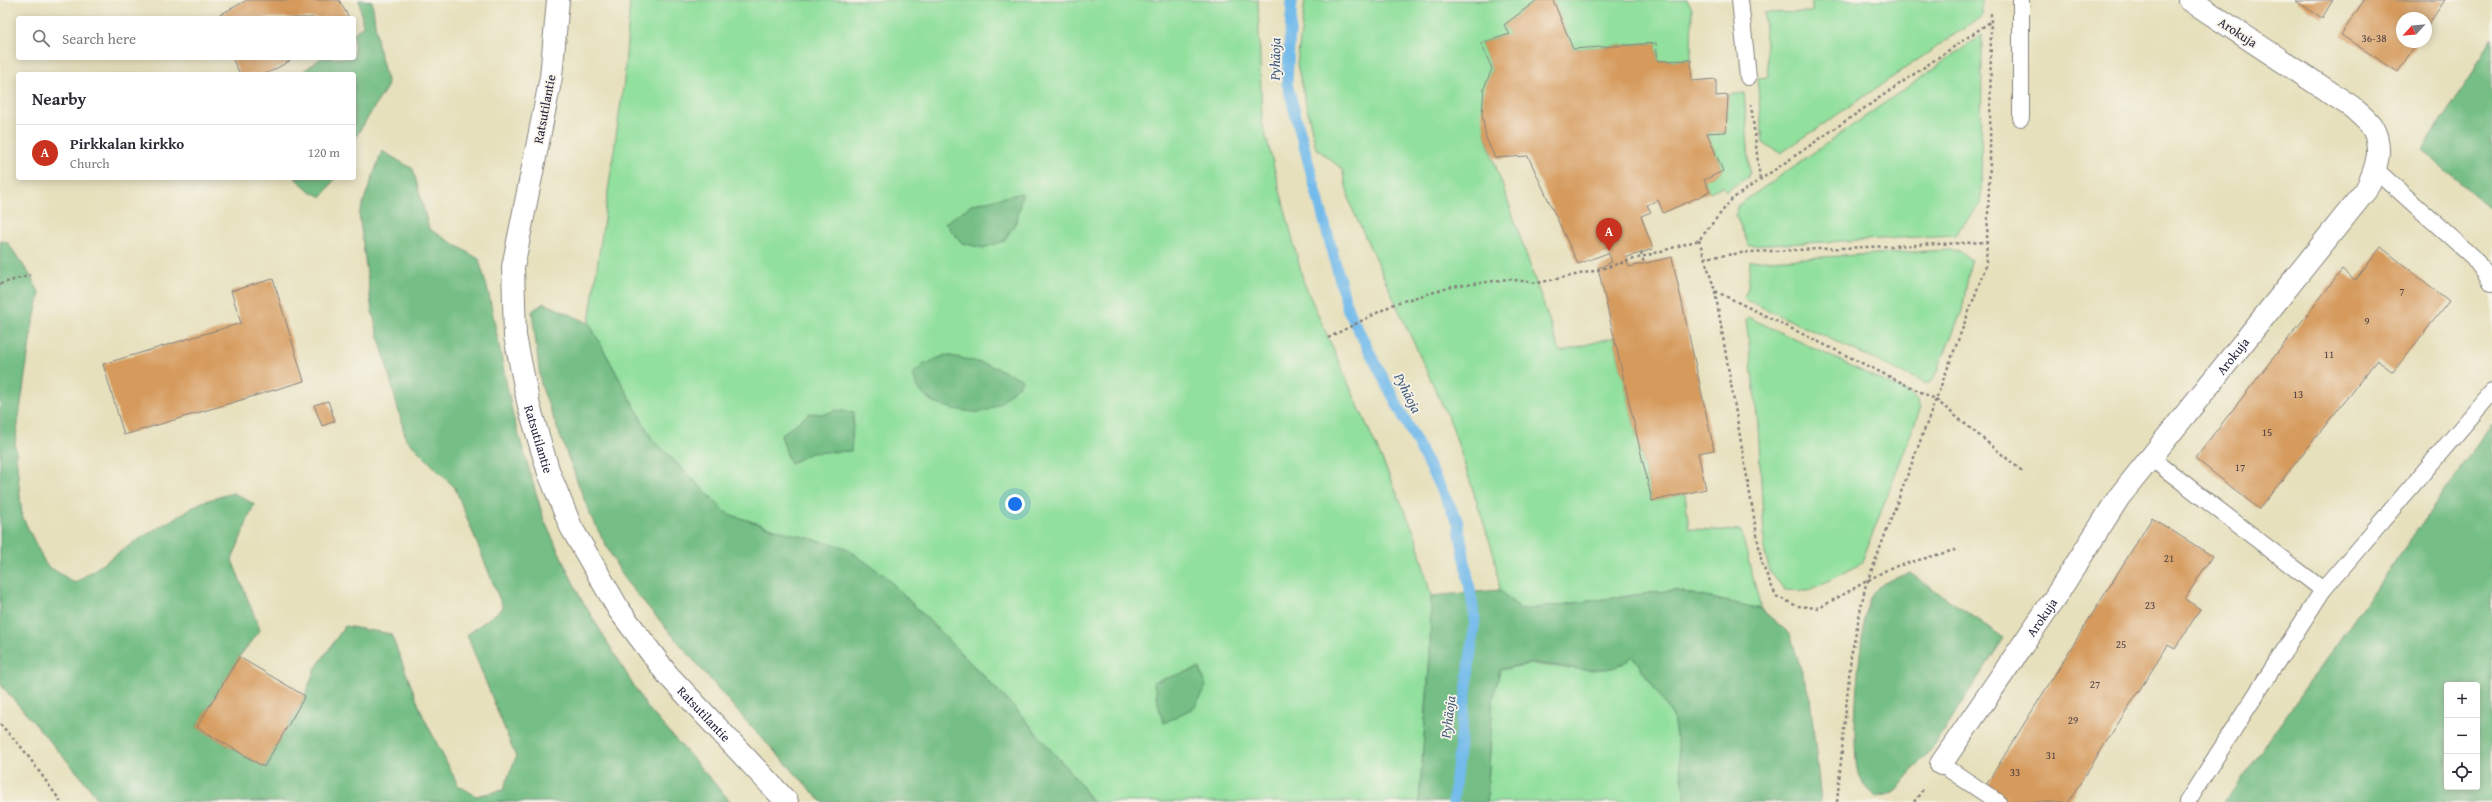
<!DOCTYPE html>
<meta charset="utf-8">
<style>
:root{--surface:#fff;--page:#f7f7f7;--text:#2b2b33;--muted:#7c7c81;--line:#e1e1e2;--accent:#c8321e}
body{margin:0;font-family:"Gentium Book Plus",serif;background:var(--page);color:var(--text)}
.controls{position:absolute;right:12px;bottom:12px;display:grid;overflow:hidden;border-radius:4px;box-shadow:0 2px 10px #0003}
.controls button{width:36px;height:36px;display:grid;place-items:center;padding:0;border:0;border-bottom:1px solid var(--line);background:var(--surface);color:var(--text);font:20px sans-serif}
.compass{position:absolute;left:2396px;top:12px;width:36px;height:36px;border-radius:50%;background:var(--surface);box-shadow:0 2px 10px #0003;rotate:244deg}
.you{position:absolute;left:1015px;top:504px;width:14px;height:14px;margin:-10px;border:3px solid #fff;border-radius:50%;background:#1a73e8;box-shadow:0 0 0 6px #1a73e833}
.badge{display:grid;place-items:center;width:26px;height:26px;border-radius:50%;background:var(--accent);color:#fff;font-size:13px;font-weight:700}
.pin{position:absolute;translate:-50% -33px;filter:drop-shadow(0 1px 2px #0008)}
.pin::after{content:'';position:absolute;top:21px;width:14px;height:12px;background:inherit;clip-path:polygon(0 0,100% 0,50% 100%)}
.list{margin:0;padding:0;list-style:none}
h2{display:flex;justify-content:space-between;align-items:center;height:52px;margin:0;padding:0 16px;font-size:17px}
h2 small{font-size:13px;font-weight:400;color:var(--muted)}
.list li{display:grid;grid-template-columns:26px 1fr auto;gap:12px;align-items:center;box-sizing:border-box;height:56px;padding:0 16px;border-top:1px solid var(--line)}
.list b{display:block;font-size:15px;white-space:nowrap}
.list p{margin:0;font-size:13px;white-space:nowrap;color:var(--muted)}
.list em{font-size:13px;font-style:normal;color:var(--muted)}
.icon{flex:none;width:22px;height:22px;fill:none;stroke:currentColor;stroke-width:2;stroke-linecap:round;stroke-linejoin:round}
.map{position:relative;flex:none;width:2492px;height:802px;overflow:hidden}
.search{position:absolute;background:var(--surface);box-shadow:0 2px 10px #0003;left:16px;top:16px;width:340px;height:44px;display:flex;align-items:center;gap:10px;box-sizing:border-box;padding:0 14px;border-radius:4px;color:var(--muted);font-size:15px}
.panel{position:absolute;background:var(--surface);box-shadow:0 2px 10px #0003;left:16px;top:72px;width:340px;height:108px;border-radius:4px}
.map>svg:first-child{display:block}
</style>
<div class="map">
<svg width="2492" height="802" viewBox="0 0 2492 802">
<rect width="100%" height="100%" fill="#f7f3e8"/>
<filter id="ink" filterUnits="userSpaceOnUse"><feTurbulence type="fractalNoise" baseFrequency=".025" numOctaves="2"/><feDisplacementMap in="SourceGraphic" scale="8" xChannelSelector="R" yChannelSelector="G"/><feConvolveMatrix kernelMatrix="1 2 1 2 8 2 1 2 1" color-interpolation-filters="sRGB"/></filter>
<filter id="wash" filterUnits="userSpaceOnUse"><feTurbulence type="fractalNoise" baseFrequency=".012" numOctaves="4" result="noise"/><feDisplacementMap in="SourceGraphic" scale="16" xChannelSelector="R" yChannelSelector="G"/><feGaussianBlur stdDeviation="0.9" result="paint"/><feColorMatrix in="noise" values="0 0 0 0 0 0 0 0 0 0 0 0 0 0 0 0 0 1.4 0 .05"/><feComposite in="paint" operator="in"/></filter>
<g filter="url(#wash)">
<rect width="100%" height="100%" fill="#e6e0bc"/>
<g fill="#92e09e" stroke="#5a816c">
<polygon points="630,0 1258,0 1262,121 1304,283 1415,534 1431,596 1430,656 1419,802 1092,802 1082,786 1014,707 884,575 781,531 728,514 652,439 589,323 624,81"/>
<path d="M 1305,0 L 1537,0 L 1504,25 L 1510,34 L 1481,43 L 1492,69 C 1481,94 1482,111 1486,138 L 1560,352 L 1614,337 L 1652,501 L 1685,494 L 1689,529 L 1741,531 L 1761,609 L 1674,590 L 1521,610 L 1500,590 L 1494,555 L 1452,426 L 1351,206 L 1342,169 L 1316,148 L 1297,64 Z"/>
<polygon points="1553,0 1687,0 1692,8 1691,60 1658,61 1656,43 1573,49"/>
<polygon points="1812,0 1982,0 1982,16 1781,153 1763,143 1757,78 1768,77 1764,13 1812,12"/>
<polygon points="1982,35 1981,203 1955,235 1749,246 1736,216 1737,206"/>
<polygon points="1744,93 1750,173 1748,177 1726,191 1723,186 1710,192 1704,180 1723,171 1707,133 1726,132 1728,95"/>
<polygon points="1949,250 1959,251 1971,260 1962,311 1933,380 1929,383 1925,383 1744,299 1748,287 1750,261"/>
<polygon points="1748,317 1908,393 1917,400 1920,410 1861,564 1808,591 1785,590 1770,572 1765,554 1758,425 1746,319"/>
<polygon points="1633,656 1673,716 1686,802 1487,802 1493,699 1500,670 1529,664 1569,668"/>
</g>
<g fill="#75be85" stroke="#4c7060" fill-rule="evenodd">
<polygon points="359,0 372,1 378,45 388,85 354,140 354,74 300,74 321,58 354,58 354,33 363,26"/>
<polygon points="2492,37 2492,210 2422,150 2471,76"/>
<polygon points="382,151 413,169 429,229 479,259 489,295 513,416 544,520 580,597 646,706 731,802 100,802 82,778 0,684 0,241 7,242 30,275 40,294 32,328 15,444 22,516 46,565 75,583 139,539 202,502 233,493 254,504 232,560 260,630 239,657 197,727 264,767 305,696 315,669 345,626 391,634 423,716 458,785 476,796 503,790 516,757 467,635 503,608 455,488 406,439 372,311 359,214"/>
<polygon points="295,178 335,178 322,197 310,191"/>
<polygon points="1022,193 1017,220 1004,241 983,248 962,243 945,223 973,204"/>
<polygon points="544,303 589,323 652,439 728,514 781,531 844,547 884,575 1014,707 1082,786 1092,802 822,802 746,721 624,579 590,515 541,385 532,311"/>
<path d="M 945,355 C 973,360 998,366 1023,380 C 1011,393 1000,407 982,412 C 976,413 966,411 960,410 C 936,406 919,399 913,374 L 923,365 Z"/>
<polygon points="836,410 854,412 851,451 810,453 790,464 781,435 810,413 825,414"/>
<path d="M 2492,424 L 2492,802 L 2225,802 ZM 2447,685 L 2477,685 L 2477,787 L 2447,787 Z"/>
<path d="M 1910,573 L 2004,638 L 1934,745 L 1895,792 L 1876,798 C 1871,792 1863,786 1860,779 C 1848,755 1860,625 1870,598 C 1876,583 1896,578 1910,573 Z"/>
<path d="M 1500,590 L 1521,610 L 1674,590 L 1761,609 L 1790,634 L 1810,698 L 1821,802 L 1686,802 L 1673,716 L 1633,656 C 1607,683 1561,662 1528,664 C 1519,665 1509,668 1500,670 L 1493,699 L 1487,802 L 1419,802 L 1430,656 L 1431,596 Z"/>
<path d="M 1200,668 L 1206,686 L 1195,707 L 1164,723 C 1157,709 1159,696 1153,682 Z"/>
</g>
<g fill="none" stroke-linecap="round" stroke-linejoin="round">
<polyline stroke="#73bbeb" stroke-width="11" points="1292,0 1287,83 1348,310 1458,522 1475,618 1453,802"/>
</g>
<g id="blocks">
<g fill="#d59a5b">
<polygon points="247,0 339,0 349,18 214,18"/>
<polygon points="1537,0 1553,0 1573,49 1656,43 1658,61 1691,60 1692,81 1716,79 1716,96 1728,95 1726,132 1707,133 1723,171 1704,180 1710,192 1663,213 1658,200 1647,205 1651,212 1641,216 1653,249 1625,258 1629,267 1672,257 1714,450 1698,453 1706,489 1652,501 1598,268 1612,262 1608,253 1578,264 1528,156 1495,158 1486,138 1482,114 1484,88 1492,69 1481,43 1510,34 1504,25"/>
<polygon points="2295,0 2333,0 2322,18"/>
<polygon points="2364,0 2445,0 2426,28 2426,18 2402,18 2402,42 2417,42 2398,72 2341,35"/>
<polygon points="232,58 295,58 266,74 240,74"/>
<polygon points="2381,247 2449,301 2393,372 2377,360 2259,509 2195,458 2342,270 2355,281"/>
<polygon points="273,279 304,381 124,435 103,364 241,323 231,291"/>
<polygon points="328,401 335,421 322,426 314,405"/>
<polygon points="2152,518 2212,556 2185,599 2200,609 2175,649 2168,645 2068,802 2002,802 1983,790"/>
<polygon points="239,657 305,696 264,767 197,727"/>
</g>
</g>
</g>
<g filter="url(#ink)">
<use href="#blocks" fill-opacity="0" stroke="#84817c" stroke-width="1"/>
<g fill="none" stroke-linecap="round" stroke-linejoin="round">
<defs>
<g id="lane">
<polyline points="1740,0 1748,77"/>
<polyline points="2021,118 2021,0"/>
<polyline points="2376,170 2473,257 2492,283"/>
<polyline points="2151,458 2323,590"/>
<polyline points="1941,764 1998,802"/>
<polyline points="2187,802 2323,590 2492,392"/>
</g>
<g id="street">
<path id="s1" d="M 558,0 L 551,77 L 513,267 L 515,336 L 529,406 L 549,473 L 571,527 L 619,610 L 667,674 L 787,802"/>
<path id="s2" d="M 1941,764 L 2054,599 L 2119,497 L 2366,190 C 2376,170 2384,148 2372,127 C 2368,120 2358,113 2352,107 L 2190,0"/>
</g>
</defs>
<use href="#lane" stroke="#84817c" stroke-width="18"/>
<use href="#street" stroke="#84817c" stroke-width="24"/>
<g stroke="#84817c" stroke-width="2.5" stroke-dasharray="3 3" stroke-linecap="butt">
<polyline points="1751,104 1760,179"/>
<polyline points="1699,240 1715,291 1935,399 2022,471"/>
<polyline points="1641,253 1644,263"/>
<polyline points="1704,258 1749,252 1986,242"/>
<polyline points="0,284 30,275"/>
<polyline points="1715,291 1762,564 1776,596 1797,606 1819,608 1890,568 1958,549"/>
<polyline points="1328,338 1396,303 1452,287 1508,279 1537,283 1594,271 1699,240 1732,199 1990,22"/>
<polyline points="0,724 23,749 61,802"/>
<polyline points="1837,802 1851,656 1865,588 1986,266 1990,161 1991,12"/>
<polyline points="1914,802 1924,788"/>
</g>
<use href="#lane" stroke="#fff" stroke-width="16"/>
<use href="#street" stroke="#fff" stroke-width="22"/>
</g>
</g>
<g text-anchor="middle" stroke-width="3.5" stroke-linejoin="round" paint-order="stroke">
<g font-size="11" fill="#4f4043">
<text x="2374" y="42">36-38</text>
<text x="2402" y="295">7</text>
<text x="2367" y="325">9</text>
<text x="2329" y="358">11</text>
<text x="2298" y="398">13</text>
<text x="2267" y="436">15</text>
<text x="2240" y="471">17</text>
<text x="2169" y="562">21</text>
<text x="2150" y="609">23</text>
<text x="2121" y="648">25</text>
<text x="2095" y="688">27</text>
<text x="2073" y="724">29</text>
<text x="2051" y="759">31</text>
<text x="2015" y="776">33</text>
</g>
<g font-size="13" fill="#22223b" stroke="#f7f3e8">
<text transform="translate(2238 32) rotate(33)" y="5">Arokuja</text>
<text transform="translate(544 109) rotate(-79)" y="5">Ratsutilantie</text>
<text dy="5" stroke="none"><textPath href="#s2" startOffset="502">Arokuja</textPath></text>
<text dy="5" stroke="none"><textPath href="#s1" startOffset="446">Ratsutilantie</textPath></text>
<text dy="5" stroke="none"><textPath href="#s2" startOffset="178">Arokuja</textPath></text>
<text dy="5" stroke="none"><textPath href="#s1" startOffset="770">Ratsutilantie</textPath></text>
</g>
<g font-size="14" font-style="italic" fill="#3e5879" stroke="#f7f3e8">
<text transform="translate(1275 59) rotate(-89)" y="5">Pyhäoja</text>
<text transform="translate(1408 393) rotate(63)" y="5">Pyhäoja</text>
<text transform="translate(1448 717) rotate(-83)" y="5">Pyhäoja</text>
</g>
</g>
</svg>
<div class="controls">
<button>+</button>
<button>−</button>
<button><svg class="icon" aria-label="locate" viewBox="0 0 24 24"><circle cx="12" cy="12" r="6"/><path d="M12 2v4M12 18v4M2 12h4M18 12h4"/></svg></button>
</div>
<svg class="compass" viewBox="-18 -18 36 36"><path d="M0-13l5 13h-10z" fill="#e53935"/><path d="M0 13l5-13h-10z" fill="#7c7c81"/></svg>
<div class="you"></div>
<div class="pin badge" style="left:1609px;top:251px">A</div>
<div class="search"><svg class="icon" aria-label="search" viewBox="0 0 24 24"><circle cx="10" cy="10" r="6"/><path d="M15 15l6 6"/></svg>Search here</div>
<section class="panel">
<h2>Nearby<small></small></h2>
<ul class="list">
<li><span class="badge">A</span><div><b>Pirkkalan kirkko</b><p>Church</p></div><em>120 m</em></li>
</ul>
</section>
</div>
